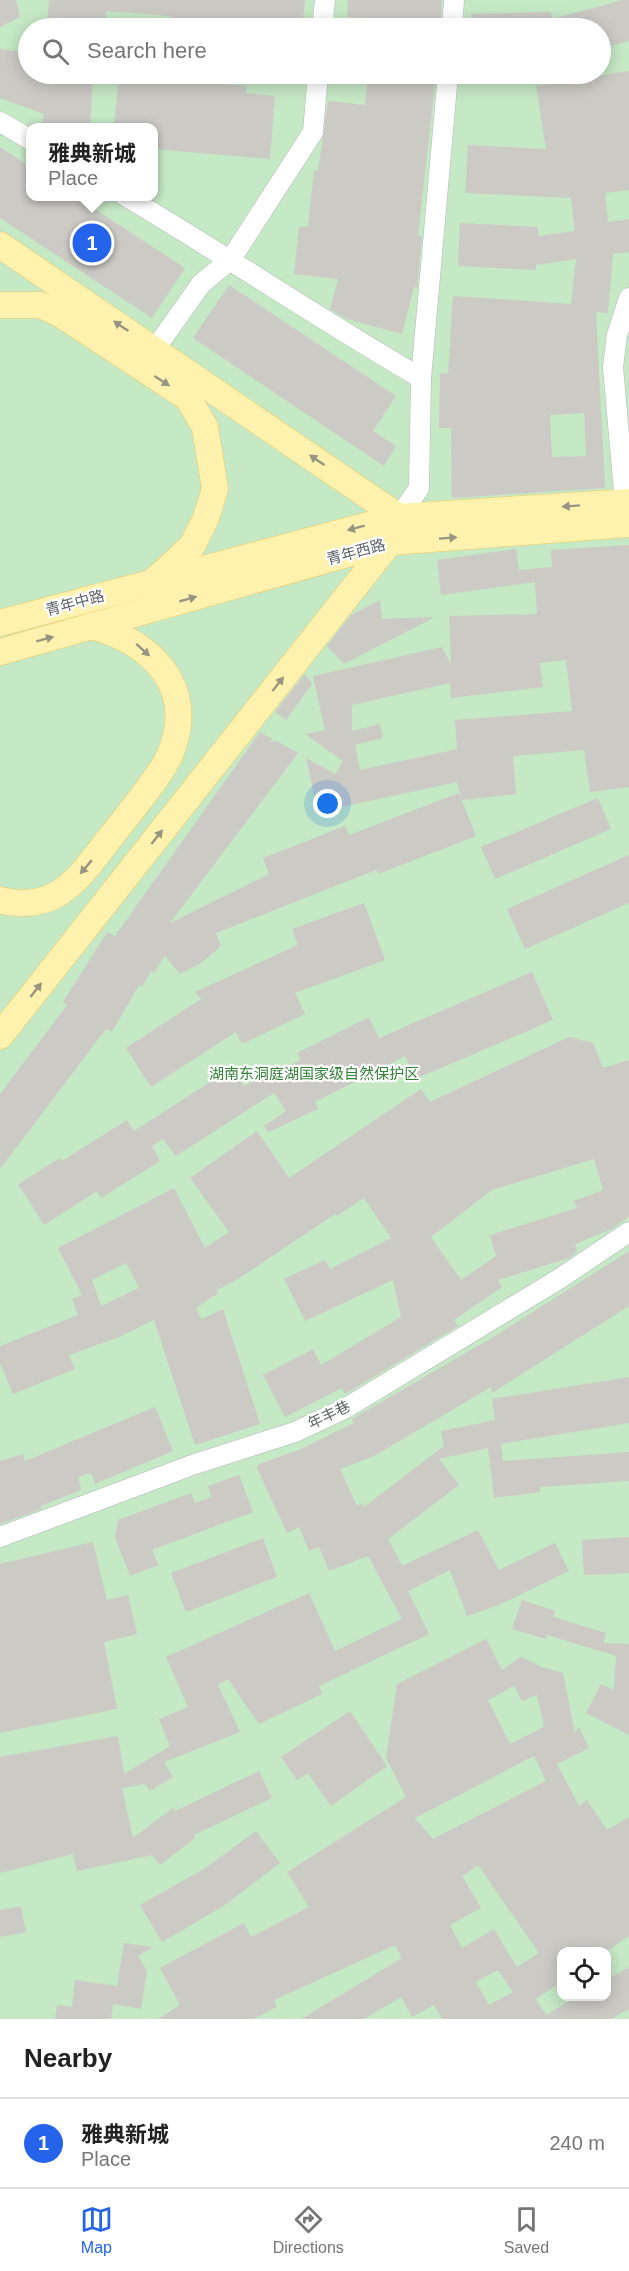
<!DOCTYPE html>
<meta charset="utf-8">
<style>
:root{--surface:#fff;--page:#f2f2f2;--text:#222;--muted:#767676;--line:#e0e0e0;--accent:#2563eb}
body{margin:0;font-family:Helvetica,"Noto Sans SC",sans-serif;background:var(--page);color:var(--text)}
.controls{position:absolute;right:18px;bottom:18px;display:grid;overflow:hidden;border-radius:12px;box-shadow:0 3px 15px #0003}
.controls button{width:54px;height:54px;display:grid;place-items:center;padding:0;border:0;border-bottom:2px solid var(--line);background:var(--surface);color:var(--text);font:30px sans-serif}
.you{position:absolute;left:328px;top:804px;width:21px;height:21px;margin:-15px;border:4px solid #fff;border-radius:50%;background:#1a73e8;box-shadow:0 0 0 9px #1a73e833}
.badge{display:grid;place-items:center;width:39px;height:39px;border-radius:50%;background:var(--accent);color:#fff;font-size:20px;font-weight:700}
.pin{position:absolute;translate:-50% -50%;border:3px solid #fff;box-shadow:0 2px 6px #0006}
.popup{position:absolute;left:26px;top:123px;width:132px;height:78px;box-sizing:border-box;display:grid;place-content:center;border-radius:12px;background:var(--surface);filter:drop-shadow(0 2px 4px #0005);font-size:20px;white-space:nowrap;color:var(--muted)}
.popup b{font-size:22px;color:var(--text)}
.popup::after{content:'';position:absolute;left:50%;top:100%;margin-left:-12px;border:12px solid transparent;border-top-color:var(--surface)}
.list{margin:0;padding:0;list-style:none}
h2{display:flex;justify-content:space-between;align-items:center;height:78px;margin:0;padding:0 24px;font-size:26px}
h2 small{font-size:20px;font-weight:400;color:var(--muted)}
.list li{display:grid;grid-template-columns:39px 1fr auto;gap:18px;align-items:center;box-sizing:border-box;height:90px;padding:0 24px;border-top:2px solid var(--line)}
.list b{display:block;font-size:22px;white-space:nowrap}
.list p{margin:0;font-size:20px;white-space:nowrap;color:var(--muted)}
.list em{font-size:20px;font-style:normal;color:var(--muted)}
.icon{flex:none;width:33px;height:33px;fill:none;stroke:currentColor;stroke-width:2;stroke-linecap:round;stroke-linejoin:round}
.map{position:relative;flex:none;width:629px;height:2019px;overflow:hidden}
.search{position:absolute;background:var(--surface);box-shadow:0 3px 15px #0003;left:18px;right:18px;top:18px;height:66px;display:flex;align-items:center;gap:15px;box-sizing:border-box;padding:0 21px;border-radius:33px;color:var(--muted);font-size:22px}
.sheet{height:168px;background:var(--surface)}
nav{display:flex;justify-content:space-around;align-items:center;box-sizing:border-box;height:84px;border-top:2px solid var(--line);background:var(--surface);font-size:16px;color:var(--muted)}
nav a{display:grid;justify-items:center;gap:3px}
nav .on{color:var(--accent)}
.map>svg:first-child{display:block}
</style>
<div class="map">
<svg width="629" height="2019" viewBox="0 0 629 2019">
<rect width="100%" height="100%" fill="#f1efe8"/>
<path fill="#c5e8c5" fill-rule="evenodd" d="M 0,0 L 629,0 L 629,2019 L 0,2019 ZM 28,28 L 600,28 L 600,74 L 28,74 ZM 31,128 L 154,128 L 154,196 L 31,196 ZM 562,1952 L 606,1952 L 606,1996 L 562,1996 Z"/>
<g fill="#cccac5" fill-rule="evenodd">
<polygon points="0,0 16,0 20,17 0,27"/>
<polygon points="49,0 305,0 302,28 170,28 171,16 106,11 105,28 47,28"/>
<polygon points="348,0 442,0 440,23 347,17"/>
<polygon points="623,0 629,0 629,41 600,49 600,28 471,28 471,14 551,12 552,19"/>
<polygon points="0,49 28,52 28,74 50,74 50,77 93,80 90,128 42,128 44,114 0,98"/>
<path d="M 629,71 L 629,190 L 605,193 L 608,222 L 629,219 L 629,252 L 613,254 L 608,313 L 596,312 L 605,488 L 452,498 L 451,428 L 439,428 L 440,373 L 448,374 L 453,296 L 571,304 L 576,259 L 536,265 L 536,270 L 458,266 L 460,223 L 538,227 L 538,236 L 575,231 L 571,198 L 465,193 L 468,145 L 546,149 L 536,86 ZM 584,413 L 586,456 L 552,457 L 550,415 Z"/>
<polygon points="119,74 247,86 246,93 275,96 270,159 153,149 153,128 114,128"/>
<polygon points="368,74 436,74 418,236 422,237 417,288 414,287 402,334 347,319 330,309 338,279 294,274 299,227 308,227 314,170 318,171 328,101 365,105"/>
<polygon points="0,147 30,167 30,196 75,196 185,268 152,318 0,218"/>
<polygon points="229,285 396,396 373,431 396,446 384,466 193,338"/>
<path d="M 629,545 L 629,787 L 590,792 L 584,750 L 513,756 L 516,794 L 462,800 L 457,782 L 318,812 L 306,758 L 335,774 L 343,761 L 305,734 L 325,730 L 313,676 L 442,647 L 451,665 L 449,616 L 537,614 L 535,582 L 441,595 L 437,560 L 516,549 L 519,570 L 552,567 L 551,550 ZM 566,660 L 572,711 L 455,720 L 457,749 L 360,770 L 355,745 L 383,738 L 380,724 L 352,731 L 352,705 L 450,683 L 451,698 L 543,687 L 540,663 Z"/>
<polygon points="380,600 382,619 435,617 344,664 327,646 351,615"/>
<polygon points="305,674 312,684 286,720 275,712"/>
<polygon points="260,732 272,739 270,742 276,741 298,753 170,923 269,874 263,858 345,826 349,835 459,793 476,836 378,874 376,870 216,933 221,946 201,963 180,974 165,956 154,973 151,971 142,987 139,985 112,1032 106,1029 0,1169 0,1094 67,1005 63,1002 107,932 115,936"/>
<polygon points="598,798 611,829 495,879 481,847"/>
<polygon points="629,855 629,903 525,949 507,909"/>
<polygon points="364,903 385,960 295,993 305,1014 242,1044 236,1032 151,1087 126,1048 201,999 195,992 298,945 292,929"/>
<polygon points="532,972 553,1020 415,1079 405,1056 315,1102 318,1109 268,1132 264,1126 286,1111 274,1093 176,1156 163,1139 152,1146 160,1161 101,1198 97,1191 44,1225 18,1184 60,1158 62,1161 127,1120 134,1131 232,1068 244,1086 301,1060 297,1053 369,1017 379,1038"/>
<path d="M 569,1037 L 593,1043 L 603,1068 L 629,1060 L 629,1216 L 612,1229 L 575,1244 L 577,1252 L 569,1258 L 498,1280 L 502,1287 L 454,1320 L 458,1326 L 345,1394 L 342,1388 L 285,1417 L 263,1375 L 313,1349 L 321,1365 L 401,1317 L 393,1280 L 305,1321 L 284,1279 L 325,1260 L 330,1269 L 391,1238 L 364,1198 L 337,1216 L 335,1214 L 235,1281 L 217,1290 L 218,1293 L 196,1308 L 201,1319 L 223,1309 L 260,1424 L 195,1445 L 154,1320 L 119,1337 L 69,1355 L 75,1369 L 13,1394 L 0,1363 L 0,1346 L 78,1315 L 72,1299 L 82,1295 L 58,1248 L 174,1188 L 205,1248 L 229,1232 L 190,1178 L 257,1131 L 289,1178 L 421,1089 L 430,1102 ZM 594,1159 L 603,1190 L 574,1201 L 577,1208 L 490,1235 L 496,1256 L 461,1280 L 431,1237 L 492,1190 ZM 126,1263 L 139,1288 L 101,1306 L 92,1280 Z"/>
<polygon points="629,1251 629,1306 492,1393 491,1387 374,1456 340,1469 357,1506 361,1503 364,1507 444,1446 441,1431 495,1420 492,1399 629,1377 629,1423 501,1444 503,1461 629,1452 629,1481 540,1487 540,1492 494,1498 488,1448 439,1459 459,1485 388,1539 402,1566 478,1530 499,1570 555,1543 569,1571 499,1605 467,1616 450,1570 408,1591 429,1634 319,1686 322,1694 259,1724 228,1679 218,1685 240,1732 164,1762 173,1777 150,1791 145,1784 122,1788 133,1838 173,1808 175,1811 259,1771 272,1798 194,1835 195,1838 160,1865 152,1855 77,1871 73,1854 0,1873 0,1757 118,1736 124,1774 170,1746 159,1719 188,1707 166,1657 309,1593 335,1651 402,1619 368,1556 329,1571 319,1547 309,1551 299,1527 287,1533 257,1468 259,1464 299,1450 354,1423 352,1419 495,1336"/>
<polygon points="155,1407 173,1451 95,1484 91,1473 78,1477 81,1490 41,1506 41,1509 0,1524 0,1461 23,1454 25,1461"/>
<polygon points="239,1475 253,1512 152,1550 158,1565 130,1576 115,1537 118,1520 191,1493 195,1503 211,1497 208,1486"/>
<polygon points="629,1537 629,1573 584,1575 582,1540"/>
<polygon points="263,1538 277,1577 186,1612 171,1573"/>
<polygon points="93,1542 107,1600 128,1595 137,1634 104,1642 117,1709 0,1733 0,1564"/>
<polygon points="522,1600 555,1611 553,1617 606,1633 603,1643 629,1644 629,1735 586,1713 601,1684 614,1690 616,1656 547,1635 546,1639 512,1629"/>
<path d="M 486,1639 L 502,1670 L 521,1657 L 542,1667 L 563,1673 L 575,1733 L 579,1727 L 589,1748 L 557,1764 L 579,1806 L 587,1800 L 607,1830 L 629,1817 L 629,1936 L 606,1952 L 561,1952 L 561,1982 L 536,1999 L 546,2015 L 578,1996 L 606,1996 L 606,1980 L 629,1967 L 629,2009 L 611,2019 L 442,2019 L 434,2005 L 412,2017 L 401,1997 L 364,2019 L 301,2019 L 402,1958 L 395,1945 L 274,2000 L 277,2007 L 253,2019 L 158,2019 L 180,2005 L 160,1968 L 244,1923 L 251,1937 L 309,1907 L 287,1872 L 406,1797 L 386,1758 L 397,1684 ZM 514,1686 L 522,1701 L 537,1695 L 544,1727 L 510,1744 L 488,1700 ZM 534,1756 L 546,1781 L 433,1839 L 415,1818 ZM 478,1865 L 539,1953 L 517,1967 L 494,1929 L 462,1948 L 450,1925 L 481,1908 L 462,1876 ZM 498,1970 L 513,1992 L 489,2005 L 476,1982 Z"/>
<polygon points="350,1711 387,1766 331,1806 308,1773 297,1780 281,1757"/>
<polygon points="256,1831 280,1863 225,1905 162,1942 140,1905 204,1869"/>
<polygon points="21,1906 26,1932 0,1937 0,1910"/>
<polygon points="124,1943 153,1947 138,1956 147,1971 141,2009 113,2004 111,2019 55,2019 57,2005 72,2007 75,1980 117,1986"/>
</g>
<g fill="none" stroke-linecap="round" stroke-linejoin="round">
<defs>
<g id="minor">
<polyline points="322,28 325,0"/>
<polyline points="452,28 454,0"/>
<polyline points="0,122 31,140"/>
<path d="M 125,196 C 225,255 321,320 421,378"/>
<polyline points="155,349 201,284 231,259 313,132 318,74"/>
<polyline points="625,503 613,367 617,335 629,298"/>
<polyline points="399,517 419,488 421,378 448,74"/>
<polyline points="0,1537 195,1464 295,1432 346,1408 559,1279 629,1232"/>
</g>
<g id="major">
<polyline points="0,245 399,517"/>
<polyline points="0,305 41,305 60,314 188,398 205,427 215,489 206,518 192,546 156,579"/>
<polyline points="0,623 399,517 629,502"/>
<polyline points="0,652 390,542 629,524"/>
<path d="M 0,900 C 16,905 38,904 54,896 C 78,884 96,855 113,834 C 127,816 164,772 171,752 C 197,686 151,642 91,626"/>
<polyline points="0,1036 390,542"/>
</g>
</defs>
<use href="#minor" stroke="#b5b8bc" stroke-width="21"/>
<use href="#major" stroke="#f2c960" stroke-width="27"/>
<use href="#minor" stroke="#fff" stroke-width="20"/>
<use href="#major" stroke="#fff2af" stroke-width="26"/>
</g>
<defs><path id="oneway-solid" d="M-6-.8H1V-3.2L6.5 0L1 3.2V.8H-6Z" transform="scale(1.5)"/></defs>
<g fill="#979581">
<use href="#oneway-solid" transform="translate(121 326) rotate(-146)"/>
<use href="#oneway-solid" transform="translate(162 381) rotate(33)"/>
<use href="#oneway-solid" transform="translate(317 460) rotate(-146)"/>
<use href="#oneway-solid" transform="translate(571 506) rotate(176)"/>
<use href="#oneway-solid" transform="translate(356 528) rotate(165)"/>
<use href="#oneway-solid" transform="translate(448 538) rotate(-4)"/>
<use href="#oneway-solid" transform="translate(188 599) rotate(-16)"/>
<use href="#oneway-solid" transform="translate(45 639) rotate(-15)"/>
<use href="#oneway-solid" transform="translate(143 650) rotate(42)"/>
<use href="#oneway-solid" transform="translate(278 684) rotate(-52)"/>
<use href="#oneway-solid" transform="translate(157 837) rotate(-52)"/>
<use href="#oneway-solid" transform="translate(86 867) rotate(130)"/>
<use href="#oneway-solid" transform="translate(36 990) rotate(-52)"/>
</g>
<g text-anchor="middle" stroke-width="4.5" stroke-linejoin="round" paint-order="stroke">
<g font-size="15" fill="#5f6368" stroke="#fff">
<text transform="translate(356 552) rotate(-15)" y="5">青年西路</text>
<text transform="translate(75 603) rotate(-15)" y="5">青年中路</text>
<text transform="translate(329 1415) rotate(-26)" y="5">年丰巷</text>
</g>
<g font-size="15" fill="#348238" stroke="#fff">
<text x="314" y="1079">湖南东洞庭湖国家级自然保护区</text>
</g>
</g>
</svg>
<div class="controls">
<button><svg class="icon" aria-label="locate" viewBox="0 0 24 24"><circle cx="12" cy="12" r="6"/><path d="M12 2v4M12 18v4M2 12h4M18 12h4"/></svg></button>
</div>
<div class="you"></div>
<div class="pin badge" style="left:92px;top:243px">1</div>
<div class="popup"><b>雅典新城</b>Place</div>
<div class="search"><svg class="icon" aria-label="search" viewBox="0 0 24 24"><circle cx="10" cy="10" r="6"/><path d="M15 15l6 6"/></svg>Search here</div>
</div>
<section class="sheet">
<h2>Nearby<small></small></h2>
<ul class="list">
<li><span class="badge">1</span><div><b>雅典新城</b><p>Place</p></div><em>240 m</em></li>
</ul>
</section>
<nav>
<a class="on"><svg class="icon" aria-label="map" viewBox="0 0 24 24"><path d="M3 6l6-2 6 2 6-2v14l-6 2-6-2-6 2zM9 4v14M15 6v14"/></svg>Map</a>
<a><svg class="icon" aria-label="directions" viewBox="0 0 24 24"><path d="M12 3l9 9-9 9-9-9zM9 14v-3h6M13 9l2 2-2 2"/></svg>Directions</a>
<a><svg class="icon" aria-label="saved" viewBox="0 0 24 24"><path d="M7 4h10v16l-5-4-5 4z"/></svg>Saved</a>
</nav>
